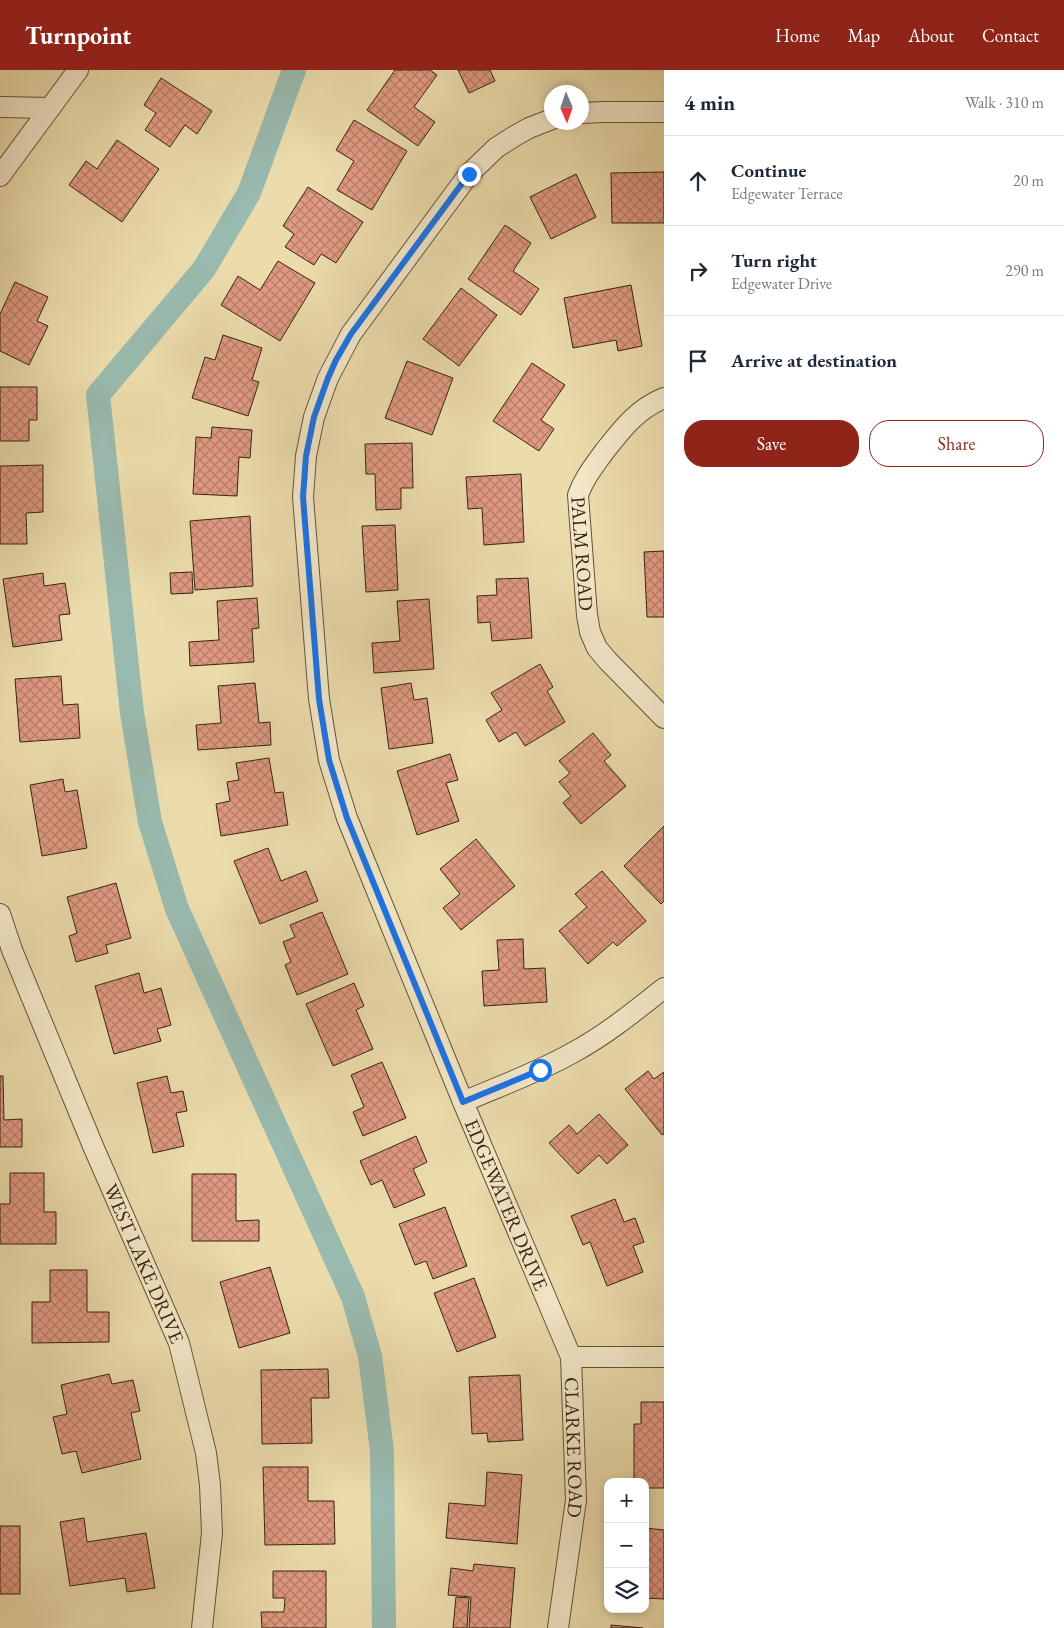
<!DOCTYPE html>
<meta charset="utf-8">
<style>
:root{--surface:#fff;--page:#f6f6f7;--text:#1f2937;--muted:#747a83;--line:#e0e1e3;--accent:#8f2418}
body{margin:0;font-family:"EB Garamond",serif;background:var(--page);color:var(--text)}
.controls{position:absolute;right:15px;bottom:15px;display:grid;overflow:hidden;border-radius:10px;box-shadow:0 2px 8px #0003}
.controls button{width:45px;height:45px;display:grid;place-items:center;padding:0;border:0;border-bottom:1px solid var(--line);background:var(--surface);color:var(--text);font:25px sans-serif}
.compass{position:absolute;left:544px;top:15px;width:45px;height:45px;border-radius:50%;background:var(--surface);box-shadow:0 2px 8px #0003;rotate:178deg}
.stop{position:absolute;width:15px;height:15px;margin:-11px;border:4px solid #1a73e8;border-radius:50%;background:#fff}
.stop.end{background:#1a73e8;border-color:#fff;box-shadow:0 1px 5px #0008}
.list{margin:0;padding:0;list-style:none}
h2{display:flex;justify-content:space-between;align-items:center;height:65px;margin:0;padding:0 20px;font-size:21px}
h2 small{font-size:16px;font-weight:400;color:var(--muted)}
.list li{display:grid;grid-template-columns:32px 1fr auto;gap:15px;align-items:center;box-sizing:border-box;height:90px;padding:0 20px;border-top:1px solid var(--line)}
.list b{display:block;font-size:19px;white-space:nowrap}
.list p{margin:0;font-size:16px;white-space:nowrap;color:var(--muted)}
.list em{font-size:16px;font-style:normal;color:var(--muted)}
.actions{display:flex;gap:10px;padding:15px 20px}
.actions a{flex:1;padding:11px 0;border:1px solid var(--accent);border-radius:20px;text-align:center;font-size:18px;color:var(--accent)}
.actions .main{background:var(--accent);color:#fff}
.icon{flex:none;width:28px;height:28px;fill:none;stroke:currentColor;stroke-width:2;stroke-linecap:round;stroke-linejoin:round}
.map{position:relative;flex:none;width:664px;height:1558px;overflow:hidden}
header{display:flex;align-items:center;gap:30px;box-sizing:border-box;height:70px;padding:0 25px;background:var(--accent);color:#fff}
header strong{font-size:24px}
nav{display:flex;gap:28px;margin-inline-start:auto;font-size:18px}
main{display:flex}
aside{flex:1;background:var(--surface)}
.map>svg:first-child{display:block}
</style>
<header>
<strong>Turnpoint</strong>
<nav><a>Home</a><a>Map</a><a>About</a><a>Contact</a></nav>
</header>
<main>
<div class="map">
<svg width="664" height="1558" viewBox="0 0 664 1558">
<defs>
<pattern id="building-cross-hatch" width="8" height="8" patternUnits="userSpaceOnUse" patternTransform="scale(1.25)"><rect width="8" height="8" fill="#e19a82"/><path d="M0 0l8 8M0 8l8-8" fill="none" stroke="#b77d69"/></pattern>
</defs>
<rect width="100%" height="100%" fill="#ecdcac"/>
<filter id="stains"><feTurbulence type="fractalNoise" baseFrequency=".004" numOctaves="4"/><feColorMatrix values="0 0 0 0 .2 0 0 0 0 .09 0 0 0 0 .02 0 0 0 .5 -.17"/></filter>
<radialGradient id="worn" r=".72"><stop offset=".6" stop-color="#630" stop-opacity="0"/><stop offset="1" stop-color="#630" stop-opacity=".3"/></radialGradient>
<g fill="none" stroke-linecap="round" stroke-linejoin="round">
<polyline stroke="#99baaf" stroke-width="24" points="294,0 249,123 204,199 98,325 132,643 150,752 177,839 353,1227 370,1286 382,1381 384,1558"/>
</g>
<g fill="url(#building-cross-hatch)" stroke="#362510">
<polygon points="395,0 430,0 437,5 414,37 435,52 418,76 367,40"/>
<polygon points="458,0 490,0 495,11 469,23"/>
<polygon points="161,8 212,41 197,64 185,55 170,77 145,60 156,43 144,35"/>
<polygon points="354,50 407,81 372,140 337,120 354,91 336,80"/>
<polygon points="117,70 159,99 122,152 69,115 86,91 97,99"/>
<polygon points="664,102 664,153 612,153 611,103"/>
<polygon points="576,104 596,147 551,169 530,127"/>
<polygon points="308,117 363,152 336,193 321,184 314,195 285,177 294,164 283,156"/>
<polygon points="505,155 531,173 513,201 539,219 521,245 468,209"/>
<polygon points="278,191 315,213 280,271 221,235 238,206 260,220"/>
<polygon points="15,212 48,227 37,251 48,256 29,295 0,281 0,244"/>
<polygon points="631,215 642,276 618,281 616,270 573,278 564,228"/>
<polygon points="461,218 497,245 459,296 423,269"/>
<polygon points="223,265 262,278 252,310 259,312 248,346 192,328 205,287 215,290"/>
<polygon points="407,291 453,308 432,365 385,348"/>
<polygon points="532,293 565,315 541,350 554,359 539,381 493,351"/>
<polygon points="0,317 37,317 37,350 29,350 29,371 0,371"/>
<polygon points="212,357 252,360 250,388 239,387 237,426 193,424 196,367 211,368"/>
<polygon points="412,373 413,418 401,418 401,439 376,440 375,404 366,404 365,374"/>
<polygon points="43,395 43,442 26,443 27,474 0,474 0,396"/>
<polygon points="521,404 524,472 484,475 482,438 468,439 466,407"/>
<polygon points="250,446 253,516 195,520 190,451"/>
<polygon points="395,455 398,520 366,522 362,456"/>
<polygon points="664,481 664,547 647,547 644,482"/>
<polygon points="192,502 193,523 171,524 170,503"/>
<polygon points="43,503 44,516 65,513 70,544 59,545 62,570 13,577 3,509"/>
<polygon points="528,508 532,568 492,571 490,552 478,553 477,526 497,525 496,509"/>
<polygon points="257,528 259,558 252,559 254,592 190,596 189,572 219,570 217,531"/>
<polygon points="429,529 434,599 374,603 372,573 400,571 397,531"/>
<polygon points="540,594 553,617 547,621 565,652 525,676 516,662 499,672 486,650 502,640 491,623"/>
<polygon points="61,606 63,635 78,634 80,668 20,672 15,609"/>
<polygon points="255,613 259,653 270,652 271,675 198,680 196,655 221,653 218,616"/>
<polygon points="411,613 414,630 427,628 433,673 389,679 381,618"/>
<polygon points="593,663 611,685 604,691 626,716 581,754 563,733 571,726 559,712 570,703 559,691"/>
<polygon points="450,684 458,710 446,713 459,751 417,765 397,701"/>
<polygon points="269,688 275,723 283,722 288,755 221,766 216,734 230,731 227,712 239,710 236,693"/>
<polygon points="63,709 65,722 77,720 87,778 42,786 30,715"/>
<polygon points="664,756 664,831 661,834 624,796"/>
<polygon points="476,769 515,816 461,860 443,838 460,824 440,799"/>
<polygon points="268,778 281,811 306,801 318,831 260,854 234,791"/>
<polygon points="602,801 646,851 617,876 613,872 588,894 559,861 587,837 575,824"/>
<polygon points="116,813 131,868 106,875 108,883 76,892 69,866 77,863 67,827"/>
<polygon points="322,842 348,904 297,925 285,895 291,892 283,872 295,867 290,855"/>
<polygon points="523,869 524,899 545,898 547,932 484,936 482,901 499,900 497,870"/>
<polygon points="139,903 144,923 161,918 171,955 157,959 161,971 114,984 95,916"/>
<polygon points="354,913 364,936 356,940 373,979 333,996 306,934"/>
<polygon points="382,992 406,1048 363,1066 353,1042 364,1037 351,1005"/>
<polygon points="648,1001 654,1009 664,1002 664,1064 662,1065 625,1019"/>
<polygon points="0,1006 3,1006 4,1050 22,1049 22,1077 0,1077"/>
<polygon points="167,1006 171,1023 183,1021 187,1041 176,1043 184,1076 153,1083 137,1013"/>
<polygon points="599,1044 628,1075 607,1094 599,1085 578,1104 549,1073 569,1055 577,1064"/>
<polygon points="416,1066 427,1092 413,1099 425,1125 394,1138 382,1110 371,1115 360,1091"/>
<polygon points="10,1103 44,1103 44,1142 56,1142 56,1174 0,1174 0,1134 10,1134"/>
<polygon points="192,1104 236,1104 236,1151 259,1150 259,1171 192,1171"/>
<polygon points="615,1129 624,1152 635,1148 644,1172 633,1176 643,1202 607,1216 590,1172 583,1175 571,1146"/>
<polygon points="445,1137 467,1196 433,1209 426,1191 415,1195 399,1154"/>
<polygon points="270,1197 290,1263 239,1278 220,1212"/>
<polygon points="50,1200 87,1200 87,1242 109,1242 109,1272 32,1273 32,1232 50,1232"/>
<polygon points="474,1208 496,1267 457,1282 434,1223"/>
<polygon points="328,1299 329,1328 311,1328 312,1373 262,1374 261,1300"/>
<polygon points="109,1304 112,1314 133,1310 140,1341 131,1343 141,1389 82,1403 76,1381 62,1384 53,1347 67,1344 61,1315"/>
<polygon points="520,1305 523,1370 488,1372 487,1363 472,1364 469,1307"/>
<polygon points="641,1332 664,1332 664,1418 645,1418 645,1412 634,1412 634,1354 641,1354"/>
<polygon points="263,1397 308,1397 308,1431 334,1431 335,1474 265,1475"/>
<polygon points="487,1402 522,1405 517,1474 446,1468 449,1433 485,1436"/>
<polygon points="84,1448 87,1472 146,1463 155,1518 127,1522 125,1508 70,1516 60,1452"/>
<rect x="0" y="1456" width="20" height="68"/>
<polygon points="645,1458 664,1460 664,1529 645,1528"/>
<polygon points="474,1494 515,1498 510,1558 469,1558 471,1527 448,1525 451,1498 473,1501"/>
<polygon points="273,1501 326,1501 326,1558 262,1558 261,1542 284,1542 285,1528 273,1528"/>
<polygon points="456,1527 469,1528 467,1558 453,1558"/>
<polygon points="611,1555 643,1558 611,1558"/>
</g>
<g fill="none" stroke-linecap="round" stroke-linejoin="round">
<defs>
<g id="street">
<polyline points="0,37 50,38"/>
<polyline points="582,43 604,42 664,42"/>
<path id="s1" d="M 552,49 L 529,58 L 513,67 L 496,78 L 469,104 L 351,264 L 328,308 L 314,347 L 306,386 L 303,427 L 319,629 L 329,690 L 347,748 L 463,1032 L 571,1287 L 576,1430 L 558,1558"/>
<polyline points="0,106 78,0"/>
<path id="s2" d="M 664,328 C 637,339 622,359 604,382 C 594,396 584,408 578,425 L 587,545 L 590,562 L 597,578 L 608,591 L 664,648"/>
<path id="s3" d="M 0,844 L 12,880 L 93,1076 L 179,1273 L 206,1383 L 210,1415 L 212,1463 L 202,1558"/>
<path d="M 463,1032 C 500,1016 539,1002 574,982 C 607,964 635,941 664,918"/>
<polyline points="571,1287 664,1287"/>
</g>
</defs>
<use href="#street" stroke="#645337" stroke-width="22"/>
<use href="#street" stroke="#f3e8c9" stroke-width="20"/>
</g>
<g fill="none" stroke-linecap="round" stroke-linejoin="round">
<polyline stroke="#1a73e8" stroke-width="6" points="469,104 351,264 336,290 328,308 314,347 306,386 303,427 319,629 329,690 347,748 463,1032 540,1000"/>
</g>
<g text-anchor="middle" stroke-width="4" stroke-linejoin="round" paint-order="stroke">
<g font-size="20" fill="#362510" stroke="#f3e8c9">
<text dy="7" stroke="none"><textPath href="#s2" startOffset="191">PALM ROAD</textPath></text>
<text dy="7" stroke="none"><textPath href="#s1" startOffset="1215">EDGEWATER DRIVE</textPath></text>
<text dy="7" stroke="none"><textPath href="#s3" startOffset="378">WEST LAKE DRIVE</textPath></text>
<text dy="7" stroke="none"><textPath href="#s1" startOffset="1471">CLARKE ROAD</textPath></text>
</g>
</g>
<rect width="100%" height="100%" filter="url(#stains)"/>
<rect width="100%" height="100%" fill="url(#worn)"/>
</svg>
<div class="controls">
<button>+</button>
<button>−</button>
<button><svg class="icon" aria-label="layers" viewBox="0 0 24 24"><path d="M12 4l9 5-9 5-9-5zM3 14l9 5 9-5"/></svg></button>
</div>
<svg class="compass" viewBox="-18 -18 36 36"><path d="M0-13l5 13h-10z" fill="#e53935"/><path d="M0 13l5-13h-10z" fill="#747a83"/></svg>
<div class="stop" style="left:540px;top:1000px"></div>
<div class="stop end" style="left:469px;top:104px"></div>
</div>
<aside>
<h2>4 min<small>Walk · 310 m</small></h2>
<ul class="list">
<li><svg class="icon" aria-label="ahead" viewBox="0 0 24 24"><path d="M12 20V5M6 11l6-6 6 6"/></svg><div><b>Continue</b><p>Edgewater Terrace</p></div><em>20 m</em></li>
<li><svg class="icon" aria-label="right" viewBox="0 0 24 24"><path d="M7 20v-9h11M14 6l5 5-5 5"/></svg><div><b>Turn right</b><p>Edgewater Drive</p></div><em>290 m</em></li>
<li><svg class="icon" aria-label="arrive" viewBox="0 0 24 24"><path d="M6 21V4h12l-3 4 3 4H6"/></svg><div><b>Arrive at destination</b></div></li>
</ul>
<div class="actions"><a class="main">Save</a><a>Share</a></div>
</aside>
</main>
